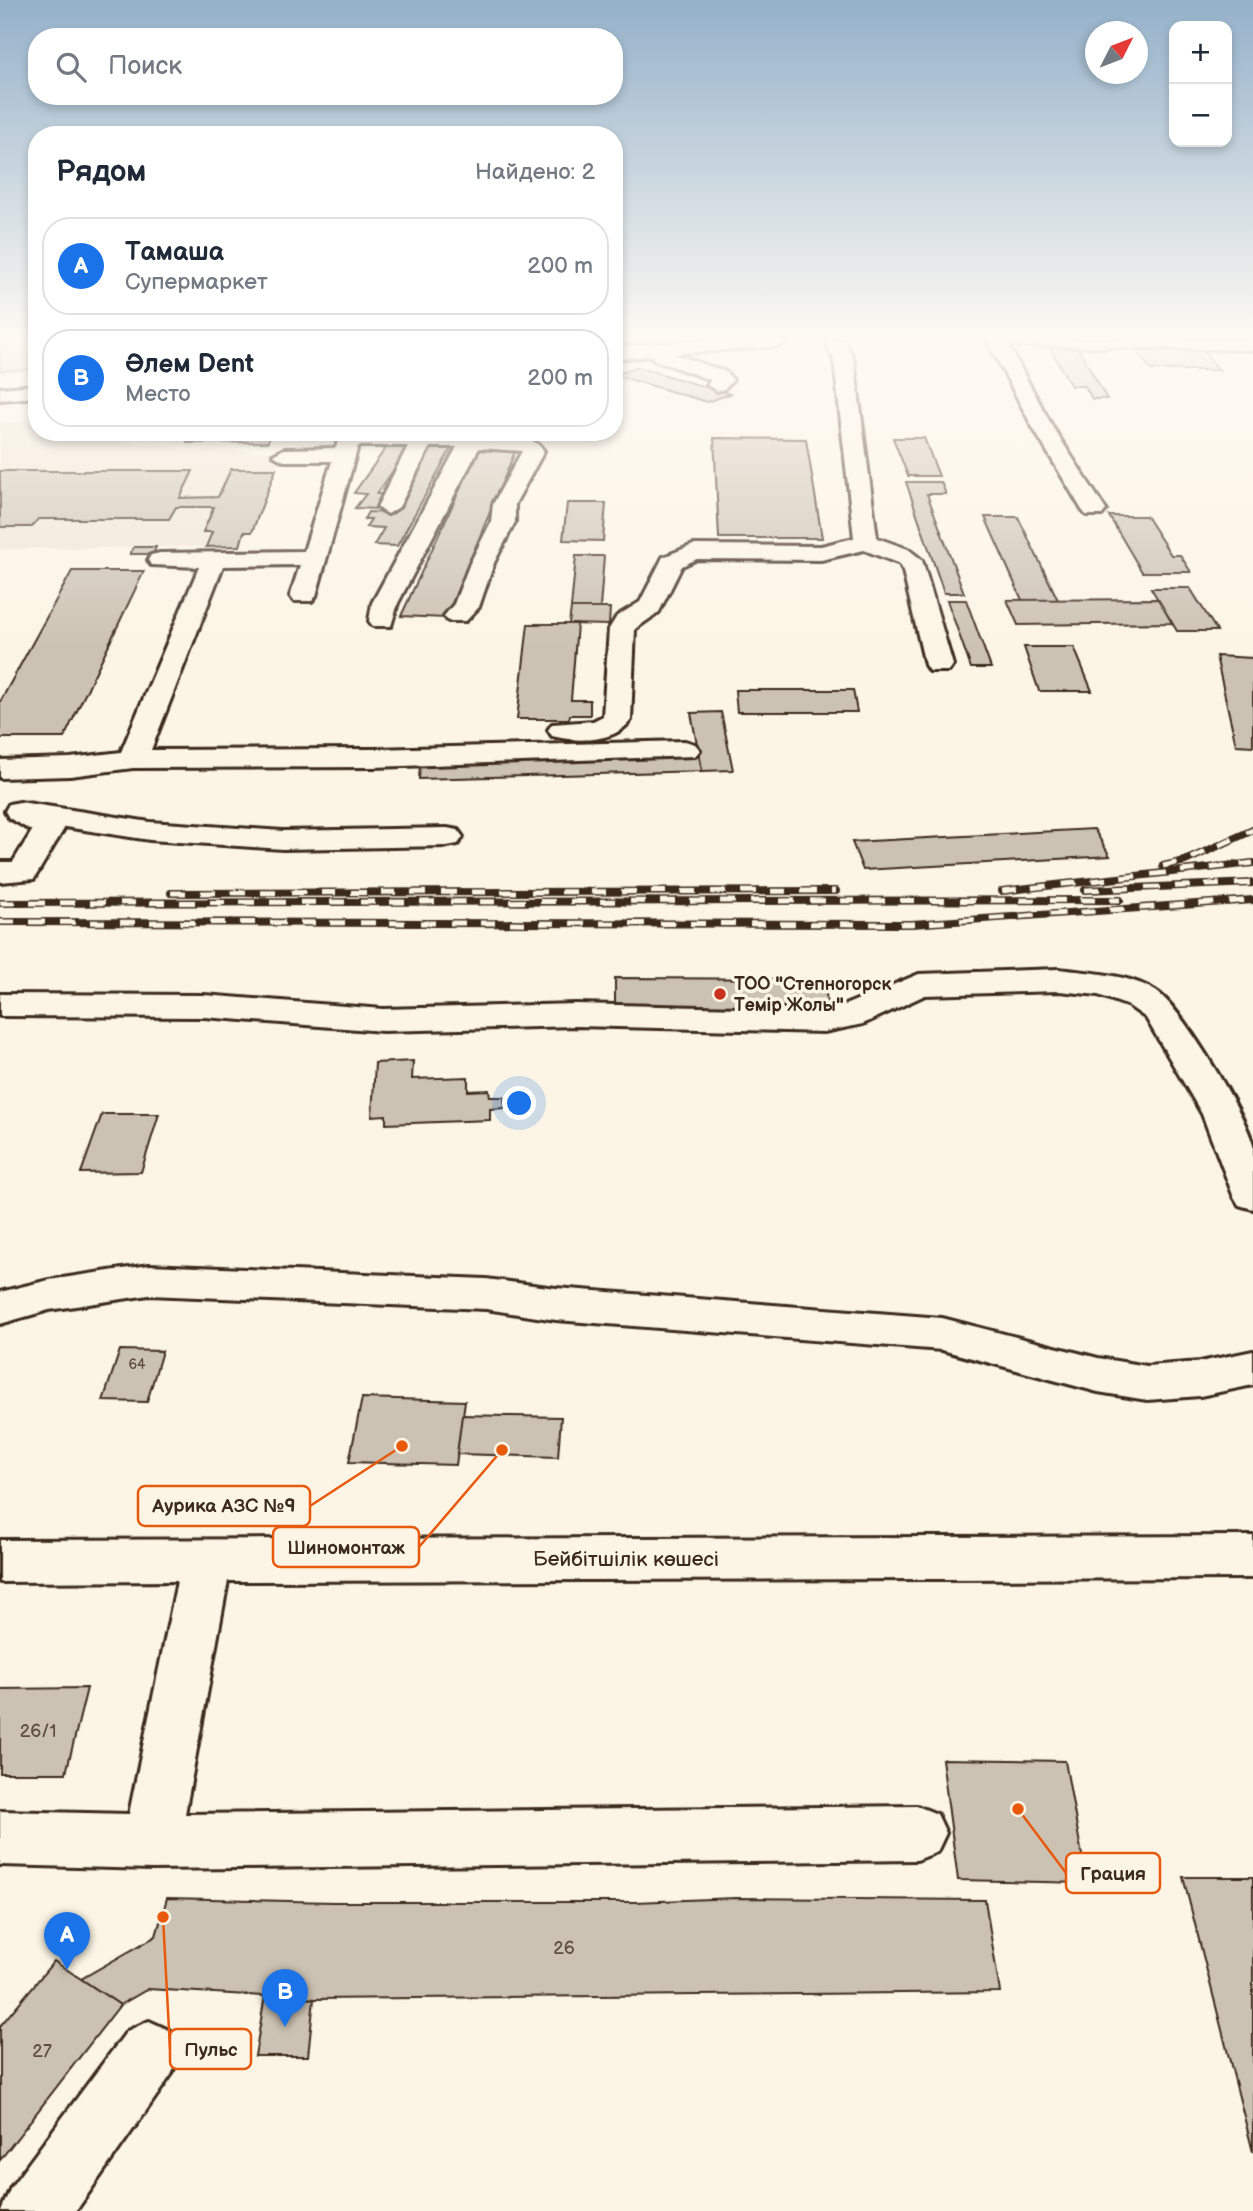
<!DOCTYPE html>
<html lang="ru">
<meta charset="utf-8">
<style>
:root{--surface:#fff;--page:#f2f2f3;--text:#1f2937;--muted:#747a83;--line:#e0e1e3;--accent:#1a73e8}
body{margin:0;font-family:"Balsamiq Sans",sans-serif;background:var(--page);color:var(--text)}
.controls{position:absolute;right:21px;top:21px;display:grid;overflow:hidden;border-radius:14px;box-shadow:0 4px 10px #0003}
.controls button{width:63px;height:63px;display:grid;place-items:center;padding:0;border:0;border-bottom:2px solid var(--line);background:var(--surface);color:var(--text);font:35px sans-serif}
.compass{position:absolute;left:1085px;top:21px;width:63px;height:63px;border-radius:50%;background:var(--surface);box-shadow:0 4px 10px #0003;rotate:48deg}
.you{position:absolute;left:520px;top:1104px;width:24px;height:24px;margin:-18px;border:5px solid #fff;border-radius:50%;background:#1a73e8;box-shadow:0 0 0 10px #1a73e833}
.badge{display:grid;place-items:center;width:46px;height:46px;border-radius:50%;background:var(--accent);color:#fff;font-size:23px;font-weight:700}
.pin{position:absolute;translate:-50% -58px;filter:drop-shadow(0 2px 4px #0008)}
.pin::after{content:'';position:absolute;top:37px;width:24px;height:21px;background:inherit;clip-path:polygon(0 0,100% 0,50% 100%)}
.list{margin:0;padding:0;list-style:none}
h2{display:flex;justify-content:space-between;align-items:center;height:91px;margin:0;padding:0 28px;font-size:30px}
h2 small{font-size:23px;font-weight:400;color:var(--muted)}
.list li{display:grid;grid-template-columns:46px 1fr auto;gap:21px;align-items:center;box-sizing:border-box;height:98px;margin:0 14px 14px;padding:0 14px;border:2px solid var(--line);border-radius:28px}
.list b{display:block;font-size:26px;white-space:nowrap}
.list p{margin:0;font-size:23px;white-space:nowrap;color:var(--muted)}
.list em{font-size:23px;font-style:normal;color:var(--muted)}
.icon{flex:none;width:38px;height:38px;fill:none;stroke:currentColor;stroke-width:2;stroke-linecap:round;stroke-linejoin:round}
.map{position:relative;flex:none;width:1253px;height:2211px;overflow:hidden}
.search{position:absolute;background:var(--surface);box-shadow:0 4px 10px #0003;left:28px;top:28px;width:595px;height:77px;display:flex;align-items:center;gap:18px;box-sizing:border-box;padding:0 24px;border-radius:28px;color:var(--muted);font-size:26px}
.panel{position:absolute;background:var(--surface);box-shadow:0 4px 10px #0003;left:28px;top:126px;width:595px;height:315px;border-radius:28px}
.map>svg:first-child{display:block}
</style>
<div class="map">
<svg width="1253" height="2211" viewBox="0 0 1253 2211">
<rect width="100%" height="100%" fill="#fcf5e5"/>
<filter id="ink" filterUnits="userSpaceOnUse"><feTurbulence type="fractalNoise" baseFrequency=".0143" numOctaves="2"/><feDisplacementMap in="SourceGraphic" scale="14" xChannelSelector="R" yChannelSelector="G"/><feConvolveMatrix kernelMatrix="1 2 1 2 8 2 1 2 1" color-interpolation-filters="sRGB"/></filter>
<g filter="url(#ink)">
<polygon fill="#eee6d6" points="0,422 37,422 37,432 134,432 128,443 160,444 188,451 282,451 252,532 244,532 240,546 0,549"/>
<polygon fill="#e0d8c8" stroke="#8e8173" stroke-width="2" points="37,340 37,369 0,371 0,340"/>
<g fill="#ccc2b3" stroke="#3b2a1e" stroke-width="2">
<polygon points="1049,346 1077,346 1107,399 1092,399 1085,386 1071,386"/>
<polygon points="1134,347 1200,347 1219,370 1151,370"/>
<polygon points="637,367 730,394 707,402 615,375"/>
<polygon points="192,432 271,432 268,442 187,443"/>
<polygon points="714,438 806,439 822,538 719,538"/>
<polygon points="893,438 924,438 939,476 908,476"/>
<polygon points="434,444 453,445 397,546 374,545 384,528 366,527 371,519 364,519 368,512 394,513"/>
<polygon points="388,445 410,446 377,494 387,495 377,509 355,508 366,494 354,493"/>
<polygon points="480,446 517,447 446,618 401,616"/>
<polygon points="231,469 276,469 252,532 244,532 240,546 206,547 212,532 203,532 214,507 176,507 169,519 38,519 32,527 0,527 0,471 193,471 180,498 218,497"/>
<polygon points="906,482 941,482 946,494 927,494 964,593 944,593"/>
<polygon points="567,503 606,503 603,541 563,540"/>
<polygon points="1109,516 1146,516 1171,555 1180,555 1191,572 1142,572"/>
<polygon points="985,517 1018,517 1058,600 1022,600"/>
<polygon points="134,547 156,547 153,554 130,554"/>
<polygon points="576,556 604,556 600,608 571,608"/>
<polygon points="72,571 144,571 64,738 0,738 0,702"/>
<polygon points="1151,588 1190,588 1217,631 1177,631"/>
<polygon points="1158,599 1172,623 1018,625 1007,600"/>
<polygon points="947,600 966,600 991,668 971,668"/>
<polygon points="571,608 610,608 609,625 569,624"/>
<polygon points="528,624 577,624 571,700 590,700 590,715 570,715 569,719 517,719"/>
<polygon points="1024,647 1074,647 1092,691 1039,691"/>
<polygon points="1216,656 1253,658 1253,746 1236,745"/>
<polygon points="735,690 853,690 857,712 737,712"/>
<polygon points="721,712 733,770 702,771 691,713"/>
<polygon points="699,756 702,771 419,779 420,764"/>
<polygon points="1094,829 1110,856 863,870 852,842"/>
<polygon points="615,978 824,979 828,1010 615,1009"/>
<polygon points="413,1061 412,1079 468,1077 468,1091 489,1090 490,1097 504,1097 505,1108 490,1109 490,1120 386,1124 386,1115 372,1116 375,1063"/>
<polygon points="102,1114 159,1114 141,1172 81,1173"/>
<polygon points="120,1350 162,1351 147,1402 103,1401"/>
<polygon points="362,1398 465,1401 456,1465 349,1462"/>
<polygon points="462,1415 561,1417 558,1457 457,1454"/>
<polygon points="87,1688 66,1773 0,1773 0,1689"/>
<polygon points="942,1759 1065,1761 1087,1883 958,1880"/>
<polygon points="1183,1877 1253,1877 1253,2152"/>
<polygon points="167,1898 333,1902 635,1902 736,1898 985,1900 1000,1992 314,1999 148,1989 120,2005 81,1979 156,1936"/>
<polygon points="54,1961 120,2005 0,2160 0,2026"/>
<polygon points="265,1995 314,1999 308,2056 255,2056"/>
</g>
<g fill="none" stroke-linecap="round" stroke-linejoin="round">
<defs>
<g id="minor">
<polygon points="701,340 788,340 779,346 674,354 726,372 733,380 724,389 717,391 707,385 711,380 654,360 652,356 614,359 614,347"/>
<path d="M 825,340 L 844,340 L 854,360 L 877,538 L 908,549 L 922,560 L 953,665 L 949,671 L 929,671 L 925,665 L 903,571 L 900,564 L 864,550 L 821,560 L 697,559 L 682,566 L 659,612 L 635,629 L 631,720 C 615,743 576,742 552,736 L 548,730 L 552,724 L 593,721 L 603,716 L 609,629 L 617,616 L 640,602 L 663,557 L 693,545 L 821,546 L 854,538 L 834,360 Z"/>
<polygon points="987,340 1253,340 1253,350 1008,345 1052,426 1106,510 1102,515 1086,515 1082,510 1032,426"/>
<polygon points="37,385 37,397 0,400 0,388"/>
<path d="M 340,432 L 509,436 C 524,438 535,438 544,451 L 515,504 L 515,522 L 494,563 L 479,607 L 466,621 L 448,621 L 444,616 L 454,604 L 470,563 L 491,522 L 493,504 L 522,451 L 479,448 L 398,603 L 391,626 L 373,626 L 369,621 L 372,603 L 457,447 L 430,447 L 399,507 L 388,514 L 377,507 L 408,446 L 358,446 L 316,596 L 312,601 L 294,601 L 290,596 L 300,565 L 223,566 L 151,750 L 374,749 L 685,741 L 695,744 L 700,750 L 695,756 L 374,767 L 133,768 L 70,776 L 0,778 L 0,760 L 70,758 L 121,752 L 199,567 L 151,565 L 148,560 L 151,555 L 160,553 L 304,551 L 332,461 L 284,461 L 273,455 L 284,449 L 336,448 Z"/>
<polygon points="20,802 150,822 283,831 447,828 458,830 463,837 458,844 447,846 283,849 150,840 65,827 34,879 0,882 0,862 13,862 32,831 9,818 5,811 9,804"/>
<path d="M 1059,969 C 1090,973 1130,974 1157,992 C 1182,1009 1246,1115 1253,1145 C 1253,1164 1253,1189 1253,1209 L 1239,1205 L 1233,1195 L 1202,1114 L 1146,1018 L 1129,1006 L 1098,995 L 1059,991 L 925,995 L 863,1024 L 824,1032 L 576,1026 L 383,1031 L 204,1017 L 0,1016 L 0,994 L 204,995 L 383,1009 L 576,1004 L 824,1010 L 840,1007 L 919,974 Z"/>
<polygon points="149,1265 486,1279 556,1288 942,1318 1098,1358 1147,1366 1200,1362 1253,1351 1253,1385 1200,1396 1147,1400 1098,1392 942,1350 556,1320 486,1309 149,1295 49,1310 0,1324 0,1292 49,1280"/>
<polygon points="1253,1536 1253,1578 228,1581 185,1814 917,1806 937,1814 946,1833 937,1852 917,1860 152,1869 0,1865 0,1811 129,1814 177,1581 0,1582 0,1540"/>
<polygon points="149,2021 171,2031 181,2053 171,2075 76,2211 1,2211 11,2187 127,2031"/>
</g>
</defs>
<use href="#minor" stroke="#3b2a1e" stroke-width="6"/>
<use href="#minor" fill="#fcf5e5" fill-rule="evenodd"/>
<defs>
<g id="rail">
<polyline points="1163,866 1185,861 1253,830"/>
<polyline points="1085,890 1253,883"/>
<polyline points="1002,891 1253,863"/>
<polyline points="171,893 836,891"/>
<polyline points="0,903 1120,900"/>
<polyline points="0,922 912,924 1253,900"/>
</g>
</defs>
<use href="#rail" stroke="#3b2a1e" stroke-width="8"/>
<use href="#rail" stroke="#fcf5e5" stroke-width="5" stroke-dasharray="15" stroke-linecap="butt"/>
</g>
</g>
<linearGradient id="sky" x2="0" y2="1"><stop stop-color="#94b1ca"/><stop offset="0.52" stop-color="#fefaf3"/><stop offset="1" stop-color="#fefaf3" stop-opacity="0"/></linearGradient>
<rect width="1253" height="650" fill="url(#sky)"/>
<circle fill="#c8321e" stroke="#fcf5e5" stroke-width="2.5" cx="720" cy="994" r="7"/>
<g text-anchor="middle" stroke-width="7" stroke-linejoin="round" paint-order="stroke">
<g font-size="14" fill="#5f5043">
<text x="137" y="1369">64</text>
</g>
<g font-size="18" font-weight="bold" fill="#3b2a1e" stroke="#fcf5e5" text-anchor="start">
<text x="734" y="990">ТОО "Степногорск<tspan x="734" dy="21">Темiр Жолы"</tspan></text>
</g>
<g font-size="18" fill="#5f5043">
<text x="38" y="1737">26/1</text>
<text x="564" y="1954">26</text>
<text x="42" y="2057">27</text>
</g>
<g font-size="21" fill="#3b2a1e" stroke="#fcf5e5">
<text x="626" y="1566">Бейбітшілік көшесі</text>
</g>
</g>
<path fill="none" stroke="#e8590c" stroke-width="2.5" d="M402 1446L310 1506M502 1450L419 1547M1018 1809L1066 1873M163 1917L170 2049"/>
<g fill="#e8590c" stroke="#fcf5e5" stroke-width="2.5">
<circle cx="402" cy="1446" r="7"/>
<circle cx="502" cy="1450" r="7"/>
<circle cx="1018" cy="1809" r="7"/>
<circle cx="163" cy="1917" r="7"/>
</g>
<g fill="#fcf5e5" stroke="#e8590c" stroke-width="2.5">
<rect x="138" y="1486" width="172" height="40" rx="7"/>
<rect x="273" y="1527" width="146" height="40" rx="7"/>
<rect x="1066" y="1853" width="94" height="40" rx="7"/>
<rect x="170" y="2029" width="81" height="40" rx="7"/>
</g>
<g font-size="19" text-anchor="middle" font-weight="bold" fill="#3b2a1e">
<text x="224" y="1512">Аурика АЗС №9</text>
<text x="346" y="1554">Шиномонтаж</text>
<text x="1113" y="1880">Грация</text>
<text x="211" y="2056">Пульс</text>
</g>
</svg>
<div class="controls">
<button>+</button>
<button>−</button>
</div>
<svg class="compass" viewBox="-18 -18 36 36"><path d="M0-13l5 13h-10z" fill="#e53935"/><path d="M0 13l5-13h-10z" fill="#747a83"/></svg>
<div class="you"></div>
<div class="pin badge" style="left:67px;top:1970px">A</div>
<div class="pin badge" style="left:285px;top:2027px">B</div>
<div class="search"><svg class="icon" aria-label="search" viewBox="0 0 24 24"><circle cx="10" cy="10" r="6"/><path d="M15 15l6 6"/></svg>Поиск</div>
<section class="panel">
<h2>Рядом<small>Найдено: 2</small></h2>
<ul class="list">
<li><span class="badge">A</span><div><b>Тамаша</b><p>Супермаркет</p></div><em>200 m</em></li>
<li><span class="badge">B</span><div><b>Әлем Dent</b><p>Место</p></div><em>200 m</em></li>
</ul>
</section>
</div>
